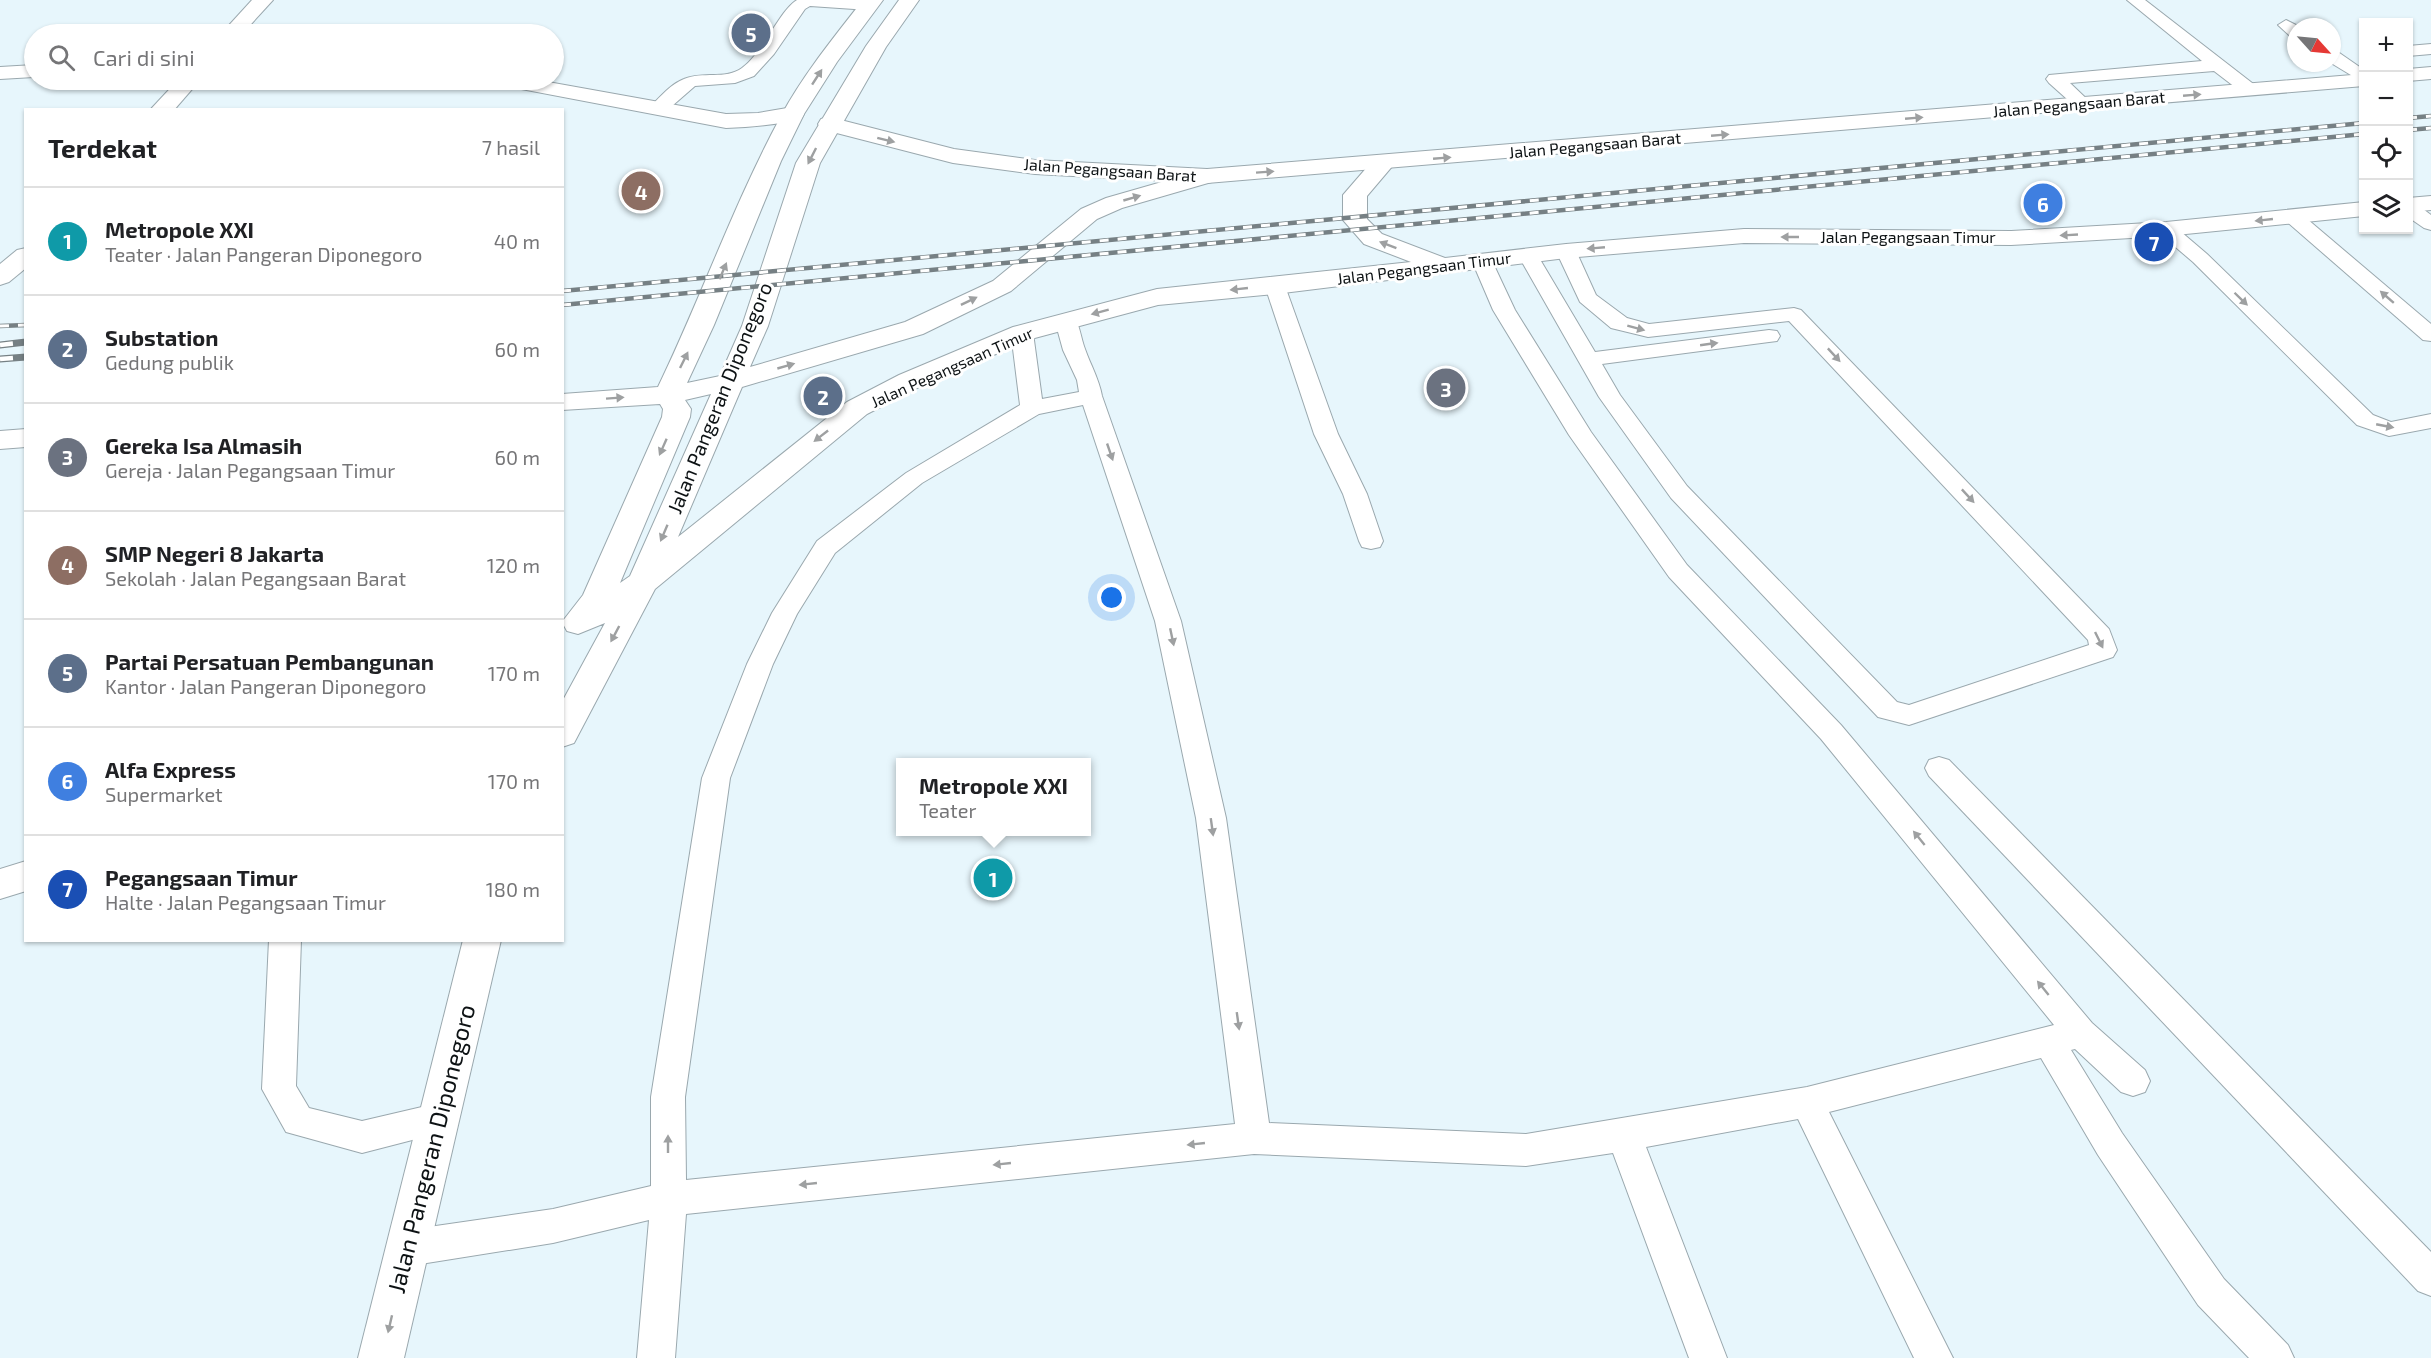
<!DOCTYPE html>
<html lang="id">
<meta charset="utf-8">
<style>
:root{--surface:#fff;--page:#f2f2f2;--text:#202124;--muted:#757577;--line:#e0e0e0;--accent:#1a73e8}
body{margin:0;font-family:"Exo 2",sans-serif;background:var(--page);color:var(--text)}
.controls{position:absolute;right:18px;top:18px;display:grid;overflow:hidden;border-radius:0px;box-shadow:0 2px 4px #0004}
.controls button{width:54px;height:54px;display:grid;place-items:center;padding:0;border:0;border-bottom:2px solid var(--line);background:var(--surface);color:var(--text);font:30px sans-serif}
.compass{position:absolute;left:2287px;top:18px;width:54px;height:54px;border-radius:50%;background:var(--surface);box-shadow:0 2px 4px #0004;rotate:117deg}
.you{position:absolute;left:1112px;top:598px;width:21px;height:21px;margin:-15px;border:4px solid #fff;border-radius:50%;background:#1a73e8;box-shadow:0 0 0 9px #1a73e833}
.badge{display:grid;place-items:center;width:39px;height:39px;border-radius:50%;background:var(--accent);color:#fff;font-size:20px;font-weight:700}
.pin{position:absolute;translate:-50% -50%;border:3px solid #fff;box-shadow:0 2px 6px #0006}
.popup{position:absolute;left:896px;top:758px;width:195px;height:78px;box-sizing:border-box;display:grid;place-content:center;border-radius:0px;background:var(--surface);filter:drop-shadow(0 2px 4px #0005);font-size:20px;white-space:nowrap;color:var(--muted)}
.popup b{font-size:22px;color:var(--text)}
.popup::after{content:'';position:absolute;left:50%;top:100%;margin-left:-12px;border:12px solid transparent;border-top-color:var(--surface)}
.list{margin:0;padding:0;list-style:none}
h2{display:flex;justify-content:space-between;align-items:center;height:78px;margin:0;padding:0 24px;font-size:26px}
h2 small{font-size:20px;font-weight:400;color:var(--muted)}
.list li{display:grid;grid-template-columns:39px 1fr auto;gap:18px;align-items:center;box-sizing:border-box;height:108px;padding:0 24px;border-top:2px solid var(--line)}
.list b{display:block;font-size:22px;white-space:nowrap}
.list p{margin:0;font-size:20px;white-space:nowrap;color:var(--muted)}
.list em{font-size:20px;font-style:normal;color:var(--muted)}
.icon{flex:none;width:33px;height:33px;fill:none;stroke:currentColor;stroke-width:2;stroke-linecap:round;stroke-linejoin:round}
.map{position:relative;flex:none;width:2431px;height:1358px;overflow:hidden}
.search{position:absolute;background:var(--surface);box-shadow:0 2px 4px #0004;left:24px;top:24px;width:540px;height:66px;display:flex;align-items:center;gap:15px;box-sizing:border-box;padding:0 21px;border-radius:33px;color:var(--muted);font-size:22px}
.panel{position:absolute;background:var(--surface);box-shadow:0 2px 4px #0004;left:24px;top:108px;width:540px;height:834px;border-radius:0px}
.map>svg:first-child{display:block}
</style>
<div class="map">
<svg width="2431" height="1358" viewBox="0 0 2431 1358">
<rect width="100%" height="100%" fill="#e7f6fc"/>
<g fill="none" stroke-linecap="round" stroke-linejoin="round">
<defs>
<g id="service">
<path d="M 797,0 L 867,0 L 875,2 L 877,5 L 869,10 L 810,6 L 805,9 L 774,54 L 754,76 L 735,83 L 695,86 L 664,113 L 652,113 L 649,109 L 652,105 C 661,96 671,84 684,79 C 702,71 726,80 742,68 C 764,52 779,11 797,0 Z"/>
<polygon points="2127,0 2145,0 2256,86 2259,90 2256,94 2244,94 2214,71 2070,83 2092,104 2089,108 2077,108 2049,83 2046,79 2049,75 2202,61"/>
<polygon points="2286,20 2300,27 2296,27 2296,37 2290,36 2278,25"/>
<polygon points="2431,44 2431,54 2408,56 2408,46"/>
<polygon points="2332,51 2338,52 2364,70 2364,83 2331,63"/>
<polygon points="2408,201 2415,203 2431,215 2431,230 2424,228 2408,217"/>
<polygon points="2293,211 2300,213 2431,324 2431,341 2423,340 2286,221 2283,217 2286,213"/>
<polygon points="2166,223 2173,225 2207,254 2373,415 2391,422 2431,414 2431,428 2389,436 2357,425 2193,262 2159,233 2156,229 2159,225"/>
<polygon points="1566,245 1573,247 1576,251 1596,295 1627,318 1649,324 1794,308 1801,310 2109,629 2117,650 2113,657 1909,725 1878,717 1671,498 1599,397 1518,255 1521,251 1535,251 1595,352 1769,330 1777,331 1780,336 1777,341 1769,342 1602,364 1620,395 1687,486 1897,702 1909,705 2089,645 2088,640 1789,321 1648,337 1611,328 1580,302 1556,251 1559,247"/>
<path d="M 1482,255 L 1489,257 L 1492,261 L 1515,310 L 1591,432 L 1687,565 L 1841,725 L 2092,1023 L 2145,1070 L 2150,1081 L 2145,1092 L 2133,1096 L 2121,1092 L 2075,1049 L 2071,1050 L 2122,1133 L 2224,1279 L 2288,1345 L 2294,1358 L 2249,1358 L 2198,1305 L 2098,1155 L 2041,1058 L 1829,1112 L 1953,1358 L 1914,1358 L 1798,1119 L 1646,1147 L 1727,1358 L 1689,1358 L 1613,1153 L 1526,1166 L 1254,1154 L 686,1214 L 675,1358 L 637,1358 L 649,1220 L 553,1243 L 408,1266 L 395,1260 L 390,1248 L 395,1236 L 408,1230 L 553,1209 L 651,1186 L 651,1097 L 702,778 L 747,664 L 772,613 L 817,541 L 906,473 L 1020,405 L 1011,333 L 1014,328 L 1022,327 L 1030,328 L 1033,333 L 1042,399 L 1079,392 L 1077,380 L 1063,350 L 1055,321 L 1058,316 L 1066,315 L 1074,316 C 1080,326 1081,339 1085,349 C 1091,366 1099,379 1102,396 L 1181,621 L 1226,818 L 1269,1123 L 1526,1134 L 1807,1087 L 2054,1025 L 1821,739 L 1669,577 L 1569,435 L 1493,310 L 1472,261 L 1475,257 ZM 1083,405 L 1155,621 L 1196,818 L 1235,1124 L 686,1180 L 685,1097 L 730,778 L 773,664 L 797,614 L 835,553 L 922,483 L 1039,414 Z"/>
<polygon points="1275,280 1282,282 1285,286 1338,434 1367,494 1383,541 1380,547 1371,549 1362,547 1359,541 1343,494 1314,434 1265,286 1268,282"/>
<polygon points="1939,757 1949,760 2431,1252 2431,1296 2418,1291 1929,776 1925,768 1929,760"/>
<polygon points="269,940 301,940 296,1086 309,1108 362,1121 439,1103 451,1108 456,1119 451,1130 362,1153 286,1132 262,1089"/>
</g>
<g id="minor">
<polygon points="252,0 273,0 242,34 221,34"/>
<polygon points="34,65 34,77 0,79 0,67"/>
<polygon points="178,80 200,80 174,110 150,110"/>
<path d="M 494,80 L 537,80 L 726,114 L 758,113 L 793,107 L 801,109 L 804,114 L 801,119 C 776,125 751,127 726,128 L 505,86 L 497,85 Z"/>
<polygon points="26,248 26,268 9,282 0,285 0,264 17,250"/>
</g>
<g id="tertiary">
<polygon points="2431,67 2431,79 2408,81 2408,69"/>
<polygon points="2364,74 2364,86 1207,183 1035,174 953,163 821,129 818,124 821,119 829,117 954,149 1035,160 1207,169"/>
</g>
<g id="secondary">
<path d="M 863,0 L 883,0 L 837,62 L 804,114 L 781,161 L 714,325 L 687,383 L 720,376 L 742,326 L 796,163 L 866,46 L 899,0 L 919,0 L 886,47 L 820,163 L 768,326 L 750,367 L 905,322 L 993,281 L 1081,209 L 1106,198 L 1207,169 L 1215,171 L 1219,176 L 1215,181 L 1122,208 L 1097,219 L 1011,291 L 923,334 L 742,387 L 678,537 L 847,402 L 899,375 L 1013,327 L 1157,289 L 1411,262 L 1364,244 L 1343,220 L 1343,195 L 1375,158 L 1383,156 L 1391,158 L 1395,163 L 1367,196 L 1367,219 L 1382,234 L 1445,258 L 1566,244 L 1744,229 L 2011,231 L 2166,222 L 2364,202 L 2364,216 L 2166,236 L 2011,245 L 1744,243 L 1566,258 L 1275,294 L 1158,305 L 1031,339 L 919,387 L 867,414 L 655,589 L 574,743 L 562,747 L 562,702 L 605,623 L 578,634 L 567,631 L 562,622 L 583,595 L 662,417 L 663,409 L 660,404 L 562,410 L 562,394 L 658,387 C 701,298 734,203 781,116 C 803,75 834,37 863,0 ZM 711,394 L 630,576 L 620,583 L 690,417 L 691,409 L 685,400 Z"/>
<polygon points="2431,196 2431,210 2408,212 2408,198"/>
<polygon points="26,429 26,447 0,449 0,431"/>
<polygon points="26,861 26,891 0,899 0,869"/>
<polygon points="463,940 501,940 404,1358 358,1358"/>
</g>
</defs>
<use href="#service" stroke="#9aa8ae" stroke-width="2"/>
<use href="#minor" stroke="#9aa8ae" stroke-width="2"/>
<use href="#tertiary" stroke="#9aa8ae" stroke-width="2"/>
<use href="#secondary" stroke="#9aa8ae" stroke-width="2"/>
<use href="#service" fill="#fff" fill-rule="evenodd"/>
<use href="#minor" fill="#fff" fill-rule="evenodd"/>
<use href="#tertiary" fill="#fff" fill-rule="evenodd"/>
<use href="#secondary" fill="#fff" fill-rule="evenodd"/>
<defs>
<g id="rail-far1">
<polyline points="2408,118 2431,116"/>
<polyline points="2408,130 2431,128"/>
<polyline points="562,291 2364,123"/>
<polyline points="562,305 2364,134"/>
<polyline points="0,326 26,325"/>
</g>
<g id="rail">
<polyline points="0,345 26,342"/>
<polyline points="0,359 26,357"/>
</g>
</defs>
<use href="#rail-far1" stroke="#768084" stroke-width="4.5"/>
<use href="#rail" stroke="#768084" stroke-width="7"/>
<use href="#rail-far1" stroke="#fff" stroke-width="3" stroke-dasharray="9" stroke-linecap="butt"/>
<use href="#rail" stroke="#fff" stroke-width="4.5" stroke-dasharray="13" stroke-linecap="butt"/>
</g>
<defs><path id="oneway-solid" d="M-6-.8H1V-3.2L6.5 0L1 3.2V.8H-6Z" transform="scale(1.5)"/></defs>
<g fill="#9ea0a1">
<use href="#oneway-solid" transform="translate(817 77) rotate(-57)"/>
<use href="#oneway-solid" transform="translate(2192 95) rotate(-5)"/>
<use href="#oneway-solid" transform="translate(1914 118) rotate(-5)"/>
<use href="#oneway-solid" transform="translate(1720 135) rotate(-5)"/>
<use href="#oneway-solid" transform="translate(886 140) rotate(14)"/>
<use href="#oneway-solid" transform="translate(812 156) rotate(117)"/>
<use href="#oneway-solid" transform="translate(1442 158) rotate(-5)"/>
<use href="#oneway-solid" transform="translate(1265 172) rotate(-4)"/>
<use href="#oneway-solid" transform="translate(1132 198) rotate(-16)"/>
<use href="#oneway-solid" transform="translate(2264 220) rotate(174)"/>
<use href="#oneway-solid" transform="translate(2069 235) rotate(177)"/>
<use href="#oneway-solid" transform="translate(1790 237) rotate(-180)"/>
<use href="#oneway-solid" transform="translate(1388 245) rotate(-159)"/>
<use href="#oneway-solid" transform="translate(1596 248) rotate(175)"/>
<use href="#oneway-solid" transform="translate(723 271) rotate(-67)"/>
<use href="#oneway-solid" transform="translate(1239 289) rotate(174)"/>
<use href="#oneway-solid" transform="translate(2387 297) rotate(-139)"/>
<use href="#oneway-solid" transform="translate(2241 299) rotate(44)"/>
<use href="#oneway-solid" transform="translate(969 301) rotate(-26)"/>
<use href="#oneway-solid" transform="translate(1100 312) rotate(165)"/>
<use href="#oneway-solid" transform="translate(1636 328) rotate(15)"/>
<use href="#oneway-solid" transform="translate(1709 344) rotate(-8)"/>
<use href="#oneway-solid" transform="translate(1834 355) rotate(47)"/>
<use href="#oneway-solid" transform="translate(684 360) rotate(-64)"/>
<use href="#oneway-solid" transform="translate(786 366) rotate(-16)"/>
<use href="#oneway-solid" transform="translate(615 398) rotate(-4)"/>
<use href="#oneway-solid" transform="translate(2385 426) rotate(11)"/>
<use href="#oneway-solid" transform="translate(821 436) rotate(142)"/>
<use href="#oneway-solid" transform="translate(663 447) rotate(114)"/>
<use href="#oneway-solid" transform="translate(1110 452) rotate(71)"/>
<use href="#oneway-solid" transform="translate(1968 496) rotate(47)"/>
<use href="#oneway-solid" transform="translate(664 533) rotate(113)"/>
<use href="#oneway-solid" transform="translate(615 634) rotate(118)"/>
<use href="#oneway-solid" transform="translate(1172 637) rotate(78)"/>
<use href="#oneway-solid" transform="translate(2099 640) rotate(64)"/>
<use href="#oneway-solid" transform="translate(1212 827) rotate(82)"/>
<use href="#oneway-solid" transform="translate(1919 838) rotate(-129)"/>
<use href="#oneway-solid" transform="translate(2043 988) rotate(-129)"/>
<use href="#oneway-solid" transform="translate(1238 1021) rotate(82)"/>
<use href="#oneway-solid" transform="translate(668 1144) rotate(-90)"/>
<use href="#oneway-solid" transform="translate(1196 1144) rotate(174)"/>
<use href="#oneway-solid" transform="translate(1002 1164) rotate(174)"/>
<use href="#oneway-solid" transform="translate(808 1184) rotate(174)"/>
<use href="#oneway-solid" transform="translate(390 1324) rotate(103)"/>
</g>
<g text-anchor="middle" stroke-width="6" stroke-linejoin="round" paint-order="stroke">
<g font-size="16" fill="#0d1214" stroke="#fff">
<text transform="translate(2079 104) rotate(-5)" y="6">Jalan Pegangsaan Barat</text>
<text transform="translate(1595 145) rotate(-5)" y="6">Jalan Pegangsaan Barat</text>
<text transform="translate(1110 170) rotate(4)" y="6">Jalan Pegangsaan Barat</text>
<text x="1908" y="243">Jalan Pegangsaan Timur</text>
<text transform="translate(1424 268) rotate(-7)" y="6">Jalan Pegangsaan Timur</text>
<text transform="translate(952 367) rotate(-24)" y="6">Jalan Pegangsaan Timur</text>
</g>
<g font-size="20" fill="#0d1214" stroke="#fff">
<text transform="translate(720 398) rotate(-68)" y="7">Jalan Pangeran Diponegoro</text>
</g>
<g font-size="24" fill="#0d1214" stroke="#fff">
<text transform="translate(432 1149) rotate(-76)" y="8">Jalan Pangeran Diponegoro</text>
</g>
</g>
</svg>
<div class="controls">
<button>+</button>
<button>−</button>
<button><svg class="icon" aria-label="locate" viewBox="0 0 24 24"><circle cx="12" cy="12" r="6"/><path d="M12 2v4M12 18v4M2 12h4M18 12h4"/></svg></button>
<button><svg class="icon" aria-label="layers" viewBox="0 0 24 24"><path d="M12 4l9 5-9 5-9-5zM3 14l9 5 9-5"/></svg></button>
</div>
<svg class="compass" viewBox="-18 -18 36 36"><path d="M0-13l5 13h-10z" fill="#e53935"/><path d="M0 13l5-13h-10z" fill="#757577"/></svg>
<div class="you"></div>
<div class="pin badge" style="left:993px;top:878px;background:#0f9aa8">1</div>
<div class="popup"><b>Metropole XXI</b>Teater</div>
<div class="pin badge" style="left:823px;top:396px;background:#5c6f8a">2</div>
<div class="pin badge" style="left:1446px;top:388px;background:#6b7280">3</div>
<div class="pin badge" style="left:641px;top:191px;background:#8d6e63">4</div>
<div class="pin badge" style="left:751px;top:33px;background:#5c6f8a">5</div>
<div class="pin badge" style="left:2043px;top:203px;background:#3f7fe0">6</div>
<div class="pin badge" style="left:2154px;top:242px;background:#1a4fb4">7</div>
<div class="search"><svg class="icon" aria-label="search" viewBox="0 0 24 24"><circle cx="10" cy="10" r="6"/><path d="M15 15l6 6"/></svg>Cari di sini</div>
<section class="panel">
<h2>Terdekat<small>7 hasil</small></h2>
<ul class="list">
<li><span class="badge" style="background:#0f9aa8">1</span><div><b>Metropole XXI</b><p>Teater · Jalan Pangeran Diponegoro</p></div><em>40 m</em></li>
<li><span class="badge" style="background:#5c6f8a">2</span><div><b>Substation</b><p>Gedung publik</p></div><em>60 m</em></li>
<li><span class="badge" style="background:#6b7280">3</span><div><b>Gereka Isa Almasih</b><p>Gereja · Jalan Pegangsaan Timur</p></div><em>60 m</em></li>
<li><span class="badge" style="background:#8d6e63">4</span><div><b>SMP Negeri 8 Jakarta</b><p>Sekolah · Jalan Pegangsaan Barat</p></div><em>120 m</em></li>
<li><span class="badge" style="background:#5c6f8a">5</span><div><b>Partai Persatuan Pembangunan</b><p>Kantor · Jalan Pangeran Diponegoro</p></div><em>170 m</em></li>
<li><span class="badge" style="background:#3f7fe0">6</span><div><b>Alfa Express</b><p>Supermarket</p></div><em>170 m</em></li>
<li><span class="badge" style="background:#1a4fb4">7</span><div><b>Pegangsaan Timur</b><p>Halte · Jalan Pegangsaan Timur</p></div><em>180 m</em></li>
</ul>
</section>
</div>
